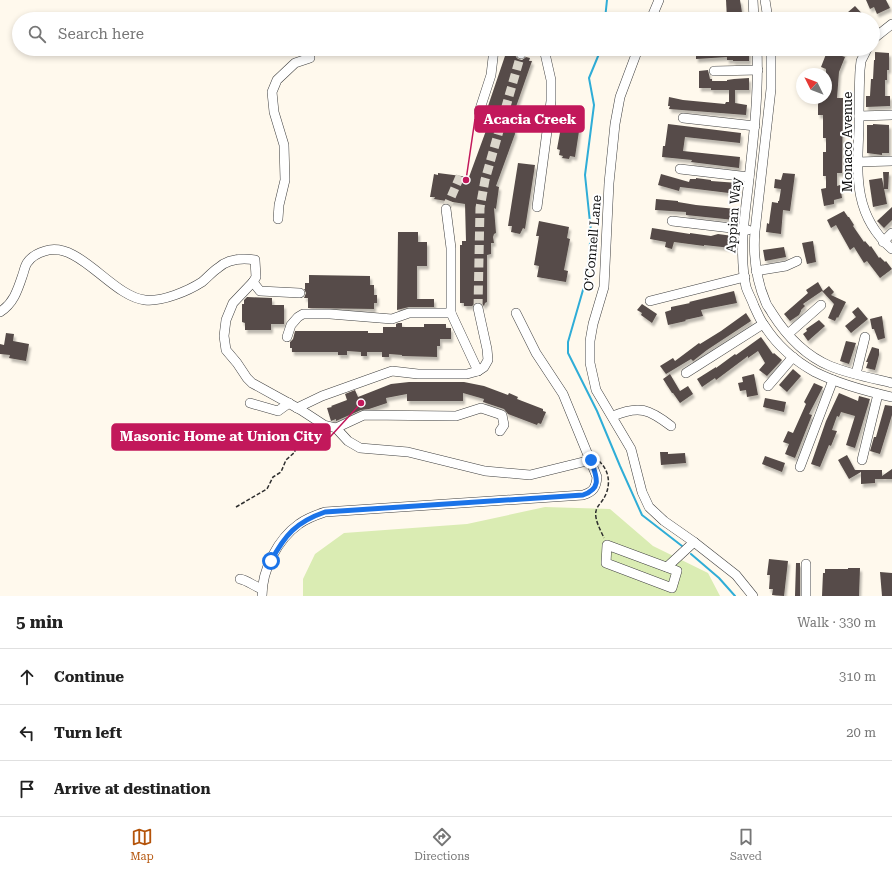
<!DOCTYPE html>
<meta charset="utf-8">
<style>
:root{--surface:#fff;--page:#f6f6f6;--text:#222;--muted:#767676;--line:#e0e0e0;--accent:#b45309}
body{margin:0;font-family:"Roboto Serif",serif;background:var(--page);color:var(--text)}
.compass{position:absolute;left:796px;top:68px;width:36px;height:36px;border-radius:50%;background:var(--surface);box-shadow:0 2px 6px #0003;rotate:312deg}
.stop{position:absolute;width:12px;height:12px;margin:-9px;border:3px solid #1a73e8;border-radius:50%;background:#fff}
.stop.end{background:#1a73e8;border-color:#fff;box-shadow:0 1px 4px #0008}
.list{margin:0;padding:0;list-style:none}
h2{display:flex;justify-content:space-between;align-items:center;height:52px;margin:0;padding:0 16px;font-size:17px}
h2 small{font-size:13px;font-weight:400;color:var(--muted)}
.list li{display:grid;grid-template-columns:26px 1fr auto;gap:12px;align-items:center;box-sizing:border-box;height:56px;padding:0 16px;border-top:1px solid var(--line)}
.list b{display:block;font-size:15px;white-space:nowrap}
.list em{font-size:13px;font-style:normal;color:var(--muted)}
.icon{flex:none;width:22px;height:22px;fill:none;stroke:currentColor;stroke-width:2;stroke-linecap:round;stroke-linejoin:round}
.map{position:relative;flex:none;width:892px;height:596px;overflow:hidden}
.search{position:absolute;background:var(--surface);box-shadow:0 2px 6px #0003;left:12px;right:12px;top:12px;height:44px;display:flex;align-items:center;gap:10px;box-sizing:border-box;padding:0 14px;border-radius:22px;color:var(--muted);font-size:15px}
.sheet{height:220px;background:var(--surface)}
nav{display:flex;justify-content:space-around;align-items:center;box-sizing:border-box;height:56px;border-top:1px solid var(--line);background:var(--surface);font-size:11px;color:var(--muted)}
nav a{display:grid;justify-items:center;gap:2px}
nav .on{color:var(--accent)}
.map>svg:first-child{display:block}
</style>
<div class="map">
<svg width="892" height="596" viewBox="0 0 892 596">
<defs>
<filter id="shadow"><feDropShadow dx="2" dy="3.5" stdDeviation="1" flood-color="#0004"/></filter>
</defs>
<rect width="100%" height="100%" fill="#fff9ed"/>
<polygon fill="#daecb3" points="545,507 610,509 653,546 708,573 720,596 303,596 303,579 315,554 344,533 467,524"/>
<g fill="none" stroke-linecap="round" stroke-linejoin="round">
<g stroke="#2fadd7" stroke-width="2">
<polyline points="605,19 607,0"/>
<polyline points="601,49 589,78 594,105 585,175 591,232 587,276 568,342 568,353 597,411 620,466 642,515 682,546"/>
<polyline points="691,554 719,578 735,596"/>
</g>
</g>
<g fill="#564c48" filter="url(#shadow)">
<polygon points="726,0 740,0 743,19 727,19"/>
<polygon points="866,0 886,0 890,8 877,14 874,7 870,9"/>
<polygon points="855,6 867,19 840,19"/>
<polygon points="696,49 749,49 749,61 733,61 733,60 727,60 727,57 696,59"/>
<polygon points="828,49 846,49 842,56 845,57 839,72 837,98 843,98 842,173 837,173 837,186 840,185 842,198 834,200 834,204 824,206 821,189 826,188 826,176 823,176 823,152 826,152 826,138 823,138 823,115 818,115 818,98 826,98 826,69 821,67"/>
<polygon points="511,51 515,53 516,57 518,59 522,60 526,57 530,58 529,61 532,61 510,124 514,126 515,134 496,186 499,187 496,209 494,208 496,233 494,234 493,237 494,243 491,243 491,254 487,255 487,302 485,303 484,306 480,302 477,302 472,306 464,306 464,303 460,303 460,245 462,245 462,241 466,241 465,204 434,199 435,197 430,197 434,174 438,175 438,173 469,177 491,117 487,116 490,107 488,106 506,53 510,54"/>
<polygon points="875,52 889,53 889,70 887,70 887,80 885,80 885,96 890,96 890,106 866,107 866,96 870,96 871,79 873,79 874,60 875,60"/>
<polygon points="708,70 710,79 712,79 712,81 727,81 727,80 734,79 749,78 749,90 735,90 735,103 747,105 746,115 669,109 670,106 668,106 669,97 683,100 725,104 726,102 729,102 729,90 711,90 711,88 699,88 699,71"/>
<polygon points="568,120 576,122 576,124 580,125 575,157 570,156 569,159 562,158 563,156 559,155 560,150 557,149 561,127 563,128 564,122 567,123"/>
<polygon points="668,124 741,133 740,143 685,137 683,151 740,157 739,168 691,162 692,160 662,157 663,146 665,146"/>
<polygon points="873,124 889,125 889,153 882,153 882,155 867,153 867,125 873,125"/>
<polygon points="518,163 535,165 525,229 523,228 520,234 511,232 512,226 508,226"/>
<polygon points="883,172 889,172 888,189 884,189"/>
<polygon points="783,173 795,174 790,211 783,210 781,234 766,232 767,223 769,224 770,216 772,202 778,203 778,201 779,201 781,189 774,188 775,179 781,180"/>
<polygon points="661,174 689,182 690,179 696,179 696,178 711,180 711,181 738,183 737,194 680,187 679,191 658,185"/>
<polygon points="882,178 887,204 873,207 869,180"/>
<polygon points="656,199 678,201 678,202 696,205 736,209 734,220 686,215 686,212 655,210"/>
<polygon points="892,207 892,220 884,228 877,221"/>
<polygon points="844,211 848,217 849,217 854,225 853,226 864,242 865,241 870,247 871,246 879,258 880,257 885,262 886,261 892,269 880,278 867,261 864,263 854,247 850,250 836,225 831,228 827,220"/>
<polygon points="539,221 569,227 567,238 570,239 564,270 568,271 566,282 537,277 539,266 534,265 539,236 536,236"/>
<polygon points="652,228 690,234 690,233 711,236 718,234 733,236 731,248 704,245 704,246 674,242 672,249 665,247 666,242 650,239"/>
<polygon points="398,232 418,232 418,242 427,242 427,266 417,266 417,299 434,299 434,307 409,307 397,310"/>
<polygon points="813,241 816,262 807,264 802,243"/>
<polygon points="784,247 786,257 765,261 763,250"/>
<polygon points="309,275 370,276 370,285 374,285 374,295 377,295 377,303 374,303 374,309 308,308 308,298 304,298 306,293 304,289 305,289 305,283 309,283"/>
<polygon points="818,282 823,291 829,286 834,292 831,295 846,302 838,318 837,317 835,321 828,318 834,304 822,291 803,304 805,306 801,310 801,311 799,315 790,321 784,314 808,293 806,290"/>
<polygon points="734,291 737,303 701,310 703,316 685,320 686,321 668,325 665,312 671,310 671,307 690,303 689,302"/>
<polygon points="247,297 272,298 272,305 284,305 284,324 271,324 271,330 245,330 245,323 242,322 242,304 244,304 244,300"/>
<polygon points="642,304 657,314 652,323 641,315 642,313 637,310"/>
<polygon points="858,307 868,319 851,333 845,326 856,317 852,312"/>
<polygon points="746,313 751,321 707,350 693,361 691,359 666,374 660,366 673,358 675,361 699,343 700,344 721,331"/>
<polygon points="882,316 885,338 878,340 874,329 872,329 870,319"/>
<polygon points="819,320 825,326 808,341 803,334 807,331 806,329"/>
<polygon points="398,323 402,323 402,327 424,327 424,324 446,324 446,328 451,328 451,339 440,339 440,346 437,346 437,357 402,356 402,355 389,354 389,357 382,357 382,352 367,352 367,356 361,356 361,352 347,351 347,355 338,355 338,352 292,352 292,348 290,348 290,342 293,339 295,331 368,331 368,333 383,333 383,327 396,327 396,324"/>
<polygon points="6,333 14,334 13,341 29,344 26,361 9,358 10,355 0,354 0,344 4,345"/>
<polygon points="761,337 773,354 774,353 782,360 767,376 759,370 765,363 758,351 748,358 748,356 716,380 715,378 702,387 697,379 716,367 716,368 735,354 736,355"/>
<polygon points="846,341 856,343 849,364 840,361"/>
<polygon points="872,347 879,349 879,355 875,370 866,368 868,362 866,362"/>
<polygon points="793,369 801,376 787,392 779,385"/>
<polygon points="670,374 680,391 688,386 693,394 680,403 673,393 672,393 663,379"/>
<polygon points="754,374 758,395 747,397 746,390 740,391 738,383 743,382 742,377"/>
<polygon points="409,382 464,382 484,386 508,395 509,393 518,397 517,399 543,409 543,411 546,412 541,424 538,423 537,425 508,414 504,409 483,402 484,399 463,393 463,401 407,401 407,394 386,398 387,403 369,409 361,410 336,421 336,419 331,421 327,408 332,407 331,406 347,400 345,394 355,390 358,397 391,384"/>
<polygon points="814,383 823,387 809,414 812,415 795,458 785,454 789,444 783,442 788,431 793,433 806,404 804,402"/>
<polygon points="839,393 858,401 859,396 870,399 855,448 846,445 855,416 841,412 839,417 837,416 832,430 837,431 831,446 829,445 820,467 811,464 826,421"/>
<polygon points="765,398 786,402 784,412 763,407"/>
<polygon points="885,405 892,406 892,415 880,454 870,451 874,437 876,437"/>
<polygon points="660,452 668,452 668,454 685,453 686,463 661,465"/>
<polygon points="847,455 855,470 882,470 882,476 892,469 892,479 875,479 875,483 861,484 861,472 849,479 838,460"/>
<polygon points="765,456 785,463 782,472 762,464"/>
<polygon points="769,559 788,561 784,596 772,595 773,589 769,589 770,575 767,575"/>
<polygon points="796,563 800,563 800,596 795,596"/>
<polygon points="848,568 860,568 859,596 822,596 823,573 825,573 825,569 848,569"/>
<polygon points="880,572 892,573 892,596 882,596"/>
</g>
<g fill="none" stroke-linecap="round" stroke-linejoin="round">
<g stroke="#dbd6cb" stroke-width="9" stroke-dasharray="9 4.5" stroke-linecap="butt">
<polyline points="446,209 461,174"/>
<polyline points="478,308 480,208 485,180 521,54"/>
</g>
<defs>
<g id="minor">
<polyline points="753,0 754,19"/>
<polyline points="765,0 768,19"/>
<polyline points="651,19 659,0"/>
<polyline points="873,39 892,24"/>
<polyline points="638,49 620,97 615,124 609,183 604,287 593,324 590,341 590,363 596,390 631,449 642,492 649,507 664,521 694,542 736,575 753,596"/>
<path d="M 757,49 C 759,95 753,142 748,188 C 744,220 739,254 746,287 C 748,293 752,300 754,306 C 757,312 760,320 764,325 C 776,344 795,361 815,372 C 839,384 865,391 892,397"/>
<path d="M 771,49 L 771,89 L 755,231 C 753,255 756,280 766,303 C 767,306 770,309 772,313 C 786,335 806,356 830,366 C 850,374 871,378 892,383"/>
<path d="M 867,49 L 861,61 L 860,70 C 859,89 859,109 859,128 C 857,175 853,215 892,249"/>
<polyline points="521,54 523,49"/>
<polyline points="714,71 758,70"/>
<polyline points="479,112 491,75 494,49"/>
<polyline points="859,116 892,115"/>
<polyline points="683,118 755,126"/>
<polyline points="857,162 892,161"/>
<polyline points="680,169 749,177"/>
<polyline points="537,207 551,101 551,80 544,49"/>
<polyline points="446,209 451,248 451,313"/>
<polyline points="278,219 279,205 285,180 284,145 274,112 272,92 277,80 295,63 310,58 307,53 311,49"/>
<polyline points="672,221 748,230"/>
<polyline points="883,242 892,233"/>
<polyline points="756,271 786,266 797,261"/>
<polyline points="253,282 260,291 300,293"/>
<polyline points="650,301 745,277"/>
<path d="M 0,312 C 14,303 18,289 23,274 C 24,271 25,266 27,263 C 31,257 38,253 45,251 C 79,240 111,296 145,300 C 162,302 188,291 202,282 C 207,278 212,272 218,268 C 228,259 242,258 255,260 L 256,277 L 253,282 L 233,303 L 226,320 L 224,336 L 226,350 L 237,363 L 247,378 L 252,383 L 301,410 L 324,425 L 336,428 L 364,415 L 456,416 L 481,408 L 502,415 L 504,425 L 500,431"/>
<polyline points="788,334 821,305"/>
<polyline points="287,337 291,325 298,317 303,314 330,314 392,319 409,313 451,313 478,371"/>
<polyline points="686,373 763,324"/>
<polyline points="856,374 865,337"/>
<polyline points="768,386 793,357"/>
<polyline points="250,403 278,411 289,403"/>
<polyline points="297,408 322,396 392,371 418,374 467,374 478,371 484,367 488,360 487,349 478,308"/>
<path d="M 613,416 C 639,405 649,409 671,426"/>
<polyline points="336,428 348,441 360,448 408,452 485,471 530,475 591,460"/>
<polyline points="862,460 878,394"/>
<polyline points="800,467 833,380"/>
<polygon points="607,545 677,571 672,588 606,563"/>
<polyline points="667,567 694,542"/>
<path d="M 240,579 C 247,580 255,587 262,589"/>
<path d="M 262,596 C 262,569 278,539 299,524 C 307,518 316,515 325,512 L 583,495 C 593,492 596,488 597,477 L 563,394 L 536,353 L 516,313"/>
<polyline points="806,596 806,564"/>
</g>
</defs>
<use href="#minor" stroke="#404040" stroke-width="10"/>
<g stroke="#2f2f2f" stroke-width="1.5" stroke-dasharray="4 2" stroke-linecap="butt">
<path d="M 599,461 C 610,471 611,486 604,498 C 602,502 597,506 596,511 C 594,519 601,531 604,538"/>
<polyline points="236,507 267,489 273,477 281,472 286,460 295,452 294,437 307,439 313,426"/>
</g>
<use href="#minor" stroke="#fff" stroke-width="9"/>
</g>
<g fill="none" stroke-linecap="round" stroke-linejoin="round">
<path stroke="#1a73e8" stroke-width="5" d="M 271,561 C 285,535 296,522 325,512 L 583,495 C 603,488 596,476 591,460"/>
</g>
<g text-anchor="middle" stroke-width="4" stroke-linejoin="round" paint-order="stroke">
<g font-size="13" fill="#0d0d0d" stroke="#fff">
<text transform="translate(847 142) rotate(-90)" y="5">Monaco Avenue</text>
<text transform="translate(733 215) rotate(-86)" y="5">Appian Way</text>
<text transform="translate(592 243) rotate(-85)" y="5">O’Connell Lane</text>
</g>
</g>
<path fill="none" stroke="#c2185b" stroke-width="1.5" d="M466 180L475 119M361 403L330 437"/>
<g fill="#c2185b" stroke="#fff" stroke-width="1.5">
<circle cx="466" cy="180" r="4"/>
<circle cx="361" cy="403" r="4"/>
</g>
<g fill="#c2185b" stroke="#c2185b" stroke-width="1.5">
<rect x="475" y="106" width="109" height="26" rx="4"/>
<rect x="112" y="424" width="218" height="26" rx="4"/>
</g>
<g font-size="14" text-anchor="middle" font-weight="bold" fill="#fff">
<text x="530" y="124">Acacia Creek</text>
<text x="221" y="441">Masonic Home at Union City</text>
</g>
</svg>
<svg class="compass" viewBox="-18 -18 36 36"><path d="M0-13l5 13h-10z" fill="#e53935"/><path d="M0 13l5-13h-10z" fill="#767676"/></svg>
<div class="stop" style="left:271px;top:561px"></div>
<div class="stop end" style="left:591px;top:460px"></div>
<div class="search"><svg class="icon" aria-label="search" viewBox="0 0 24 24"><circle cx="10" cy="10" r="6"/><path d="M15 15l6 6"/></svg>Search here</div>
</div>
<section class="sheet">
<h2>5 min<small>Walk · 330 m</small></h2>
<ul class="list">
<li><svg class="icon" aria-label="ahead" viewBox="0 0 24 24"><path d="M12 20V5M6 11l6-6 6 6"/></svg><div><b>Continue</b></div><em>310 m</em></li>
<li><svg class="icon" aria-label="left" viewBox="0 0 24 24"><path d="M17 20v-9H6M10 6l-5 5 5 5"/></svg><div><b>Turn left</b></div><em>20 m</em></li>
<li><svg class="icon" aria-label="arrive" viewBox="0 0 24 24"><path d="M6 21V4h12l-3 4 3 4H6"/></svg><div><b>Arrive at destination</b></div></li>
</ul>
</section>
<nav>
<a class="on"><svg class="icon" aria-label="map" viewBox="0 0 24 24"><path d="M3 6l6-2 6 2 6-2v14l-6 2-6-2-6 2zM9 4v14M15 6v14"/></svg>Map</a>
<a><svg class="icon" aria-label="directions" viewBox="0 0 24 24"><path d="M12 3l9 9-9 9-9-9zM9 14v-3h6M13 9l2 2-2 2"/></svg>Directions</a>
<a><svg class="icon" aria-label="saved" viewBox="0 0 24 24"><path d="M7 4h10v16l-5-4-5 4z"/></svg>Saved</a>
</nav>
